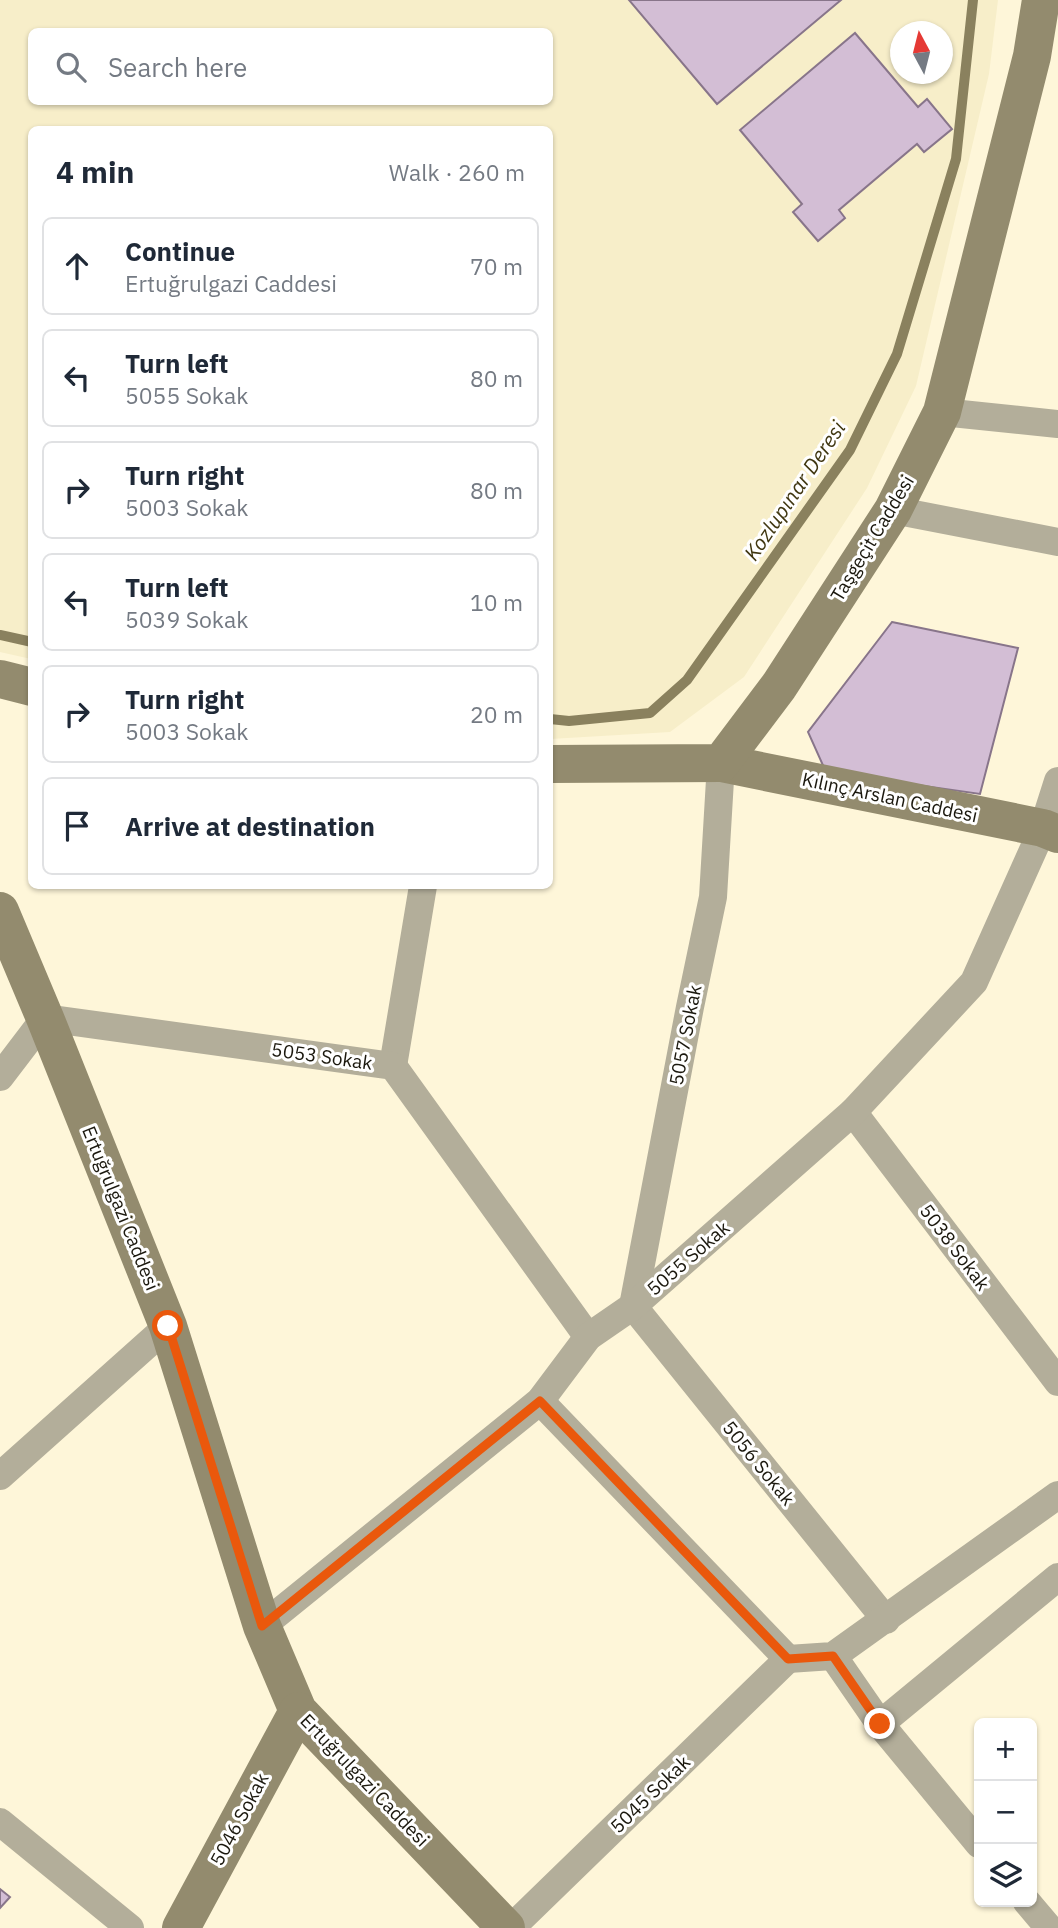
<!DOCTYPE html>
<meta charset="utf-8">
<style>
:root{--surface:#fff;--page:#f2f2f3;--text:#1f2937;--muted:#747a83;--line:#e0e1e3}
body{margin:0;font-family:"IBM Plex Sans",sans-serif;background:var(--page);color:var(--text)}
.controls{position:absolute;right:21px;bottom:21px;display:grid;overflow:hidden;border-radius:10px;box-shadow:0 2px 5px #0004}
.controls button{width:63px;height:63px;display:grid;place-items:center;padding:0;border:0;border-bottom:2px solid var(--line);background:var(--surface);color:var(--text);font:35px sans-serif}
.compass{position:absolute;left:890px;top:21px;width:63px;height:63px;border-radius:50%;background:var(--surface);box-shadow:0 2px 5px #0004;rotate:353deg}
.stop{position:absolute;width:21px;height:21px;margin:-16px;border:5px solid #ea580c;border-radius:50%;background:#fff}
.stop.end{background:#ea580c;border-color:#fff;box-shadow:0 2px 7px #0008}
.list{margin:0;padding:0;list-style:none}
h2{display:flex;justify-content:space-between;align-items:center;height:91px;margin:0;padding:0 28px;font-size:30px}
h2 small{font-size:23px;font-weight:400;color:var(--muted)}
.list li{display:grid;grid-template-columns:46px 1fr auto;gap:21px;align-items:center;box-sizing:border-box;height:98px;margin:0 14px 14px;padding:0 14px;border:2px solid var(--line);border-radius:10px}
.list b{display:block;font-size:26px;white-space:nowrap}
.list p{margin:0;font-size:23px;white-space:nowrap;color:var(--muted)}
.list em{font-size:23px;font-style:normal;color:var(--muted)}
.icon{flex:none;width:38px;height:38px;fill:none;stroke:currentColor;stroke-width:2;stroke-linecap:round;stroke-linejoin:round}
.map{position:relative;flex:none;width:1058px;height:1928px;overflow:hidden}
.search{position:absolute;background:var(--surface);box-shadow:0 2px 5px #0004;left:28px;top:28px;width:525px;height:77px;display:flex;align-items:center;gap:18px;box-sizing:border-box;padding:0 24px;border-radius:10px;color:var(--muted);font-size:26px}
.panel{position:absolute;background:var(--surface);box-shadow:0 2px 5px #0004;left:28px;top:126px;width:525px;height:763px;border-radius:10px}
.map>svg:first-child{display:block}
</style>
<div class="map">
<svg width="1058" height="1928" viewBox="0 0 1058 1928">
<rect width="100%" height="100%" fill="#fef6d9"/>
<path fill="#f7eec9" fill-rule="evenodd" d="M 0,0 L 998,0 L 989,74 L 916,386 L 867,488 L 744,677 L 670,732 L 550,739 L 550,130 L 32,130 L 31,659 L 0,652 ZM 32,32 L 550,32 L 550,102 L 32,102 ZM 900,32 L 942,32 L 942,74 L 900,74 Z"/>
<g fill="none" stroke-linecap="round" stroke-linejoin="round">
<g stroke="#8a815e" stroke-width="10">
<polyline points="0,635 32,642"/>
<polyline points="550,719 569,721 650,713 687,680 850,450 897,354 956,159 973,0"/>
</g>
</g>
<g fill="#d3bed5" stroke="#88758a" stroke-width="2">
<polygon points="629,0 841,0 717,104"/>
<polygon points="855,33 918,107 927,99 952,129 924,152 917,144 839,210 845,218 818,241 793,212 802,204 740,130"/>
<polygon points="892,622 1018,648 980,794 826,772 808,732"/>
<polygon points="0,1889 10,1897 0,1908"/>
</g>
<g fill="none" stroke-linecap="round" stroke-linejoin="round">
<g stroke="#b3ae9a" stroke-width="28">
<polyline points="942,412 1058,424"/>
<polyline points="893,510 1058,542"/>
<polyline points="721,763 713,897 690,1007 633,1306 886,1620"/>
<polyline points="393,1066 423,886"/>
<polyline points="0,1077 45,1018 393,1066 588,1337"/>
<polyline points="853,1112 1058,1382"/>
<polyline points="540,1401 788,1659"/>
<polyline points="0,1476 168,1326"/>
<polyline points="262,1626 540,1401 588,1337 633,1306 853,1112 974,982 1043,828 1058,781"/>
<polyline points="833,1656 880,1724 979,1844"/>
<polyline points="788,1659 833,1656 1058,1495"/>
<polyline points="880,1724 1058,1577"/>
<polyline points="0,1822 130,1928"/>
<polyline points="1027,1902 1049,1928"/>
<polyline points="511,1928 788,1659"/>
</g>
<g stroke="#938b6e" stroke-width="38">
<polyline points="0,679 32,687"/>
<polyline points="721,763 1043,828 1058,834"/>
<polyline points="550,764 721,763 779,686 893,510 942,412 1032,56 1041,0"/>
<polyline points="0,911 45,1018 168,1326 262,1626 298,1711 506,1928"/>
<polyline points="181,1928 298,1711"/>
</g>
</g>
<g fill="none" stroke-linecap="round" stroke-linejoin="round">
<polyline stroke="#ea580c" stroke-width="9" points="168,1326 262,1626 540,1401 788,1659 833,1656 880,1724"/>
</g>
<g text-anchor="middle" stroke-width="6" stroke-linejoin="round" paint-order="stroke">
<g font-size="19" fill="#1b180e" stroke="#fff">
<text transform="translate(872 538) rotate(-59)" y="7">Taşgeçit Caddesi</text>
<text transform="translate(890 797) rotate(12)" y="7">Kılınç Arslan Caddesi</text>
<text transform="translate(685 1035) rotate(-79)" y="7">5057 Sokak</text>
<text transform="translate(322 1056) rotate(8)" y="7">5053 Sokak</text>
<text transform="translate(121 1208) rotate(68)" y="7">Ertuğrulgazi Caddesi</text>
<text transform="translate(955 1247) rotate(53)" y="7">5038 Sokak</text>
<text transform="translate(688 1258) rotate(-41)" y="7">5055 Sokak</text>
<text transform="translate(759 1463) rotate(51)" y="7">5056 Sokak</text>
<text transform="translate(365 1780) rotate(46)" y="7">Ertuğrulgazi Caddesi</text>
<text transform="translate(650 1794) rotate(-44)" y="7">5045 Sokak</text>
<text transform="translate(239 1819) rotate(-62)" y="7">5046 Sokak</text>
</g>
<g font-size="21" font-style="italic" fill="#403711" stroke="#fff">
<text transform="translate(795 491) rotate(-56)" y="7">Kozlupınar Deresi</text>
</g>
</g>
</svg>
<div class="controls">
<button>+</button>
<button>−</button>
<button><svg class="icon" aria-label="layers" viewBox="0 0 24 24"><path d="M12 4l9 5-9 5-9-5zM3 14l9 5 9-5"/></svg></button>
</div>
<svg class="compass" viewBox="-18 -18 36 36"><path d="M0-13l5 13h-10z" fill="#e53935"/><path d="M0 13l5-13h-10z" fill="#747a83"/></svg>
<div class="stop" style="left:168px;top:1326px"></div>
<div class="stop end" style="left:880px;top:1724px"></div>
<div class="search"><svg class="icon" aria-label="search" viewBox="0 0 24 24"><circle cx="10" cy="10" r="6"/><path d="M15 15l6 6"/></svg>Search here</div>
<section class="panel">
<h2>4 min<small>Walk · 260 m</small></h2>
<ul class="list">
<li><svg class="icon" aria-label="ahead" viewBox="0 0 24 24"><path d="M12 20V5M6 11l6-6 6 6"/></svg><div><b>Continue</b><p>Ertuğrulgazi Caddesi</p></div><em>70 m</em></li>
<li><svg class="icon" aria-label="left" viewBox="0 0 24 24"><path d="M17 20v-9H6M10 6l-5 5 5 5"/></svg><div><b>Turn left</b><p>5055 Sokak</p></div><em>80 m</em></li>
<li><svg class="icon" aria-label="right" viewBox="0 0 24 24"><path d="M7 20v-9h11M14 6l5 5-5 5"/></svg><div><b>Turn right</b><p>5003 Sokak</p></div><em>80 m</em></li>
<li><svg class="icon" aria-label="left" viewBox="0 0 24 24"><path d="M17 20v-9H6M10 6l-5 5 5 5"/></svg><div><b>Turn left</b><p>5039 Sokak</p></div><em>10 m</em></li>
<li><svg class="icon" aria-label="right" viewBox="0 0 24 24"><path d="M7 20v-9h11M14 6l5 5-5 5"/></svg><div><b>Turn right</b><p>5003 Sokak</p></div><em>20 m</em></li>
<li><svg class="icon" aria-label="arrive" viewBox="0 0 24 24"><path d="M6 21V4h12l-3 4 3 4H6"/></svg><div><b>Arrive at destination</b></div></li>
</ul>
</section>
</div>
